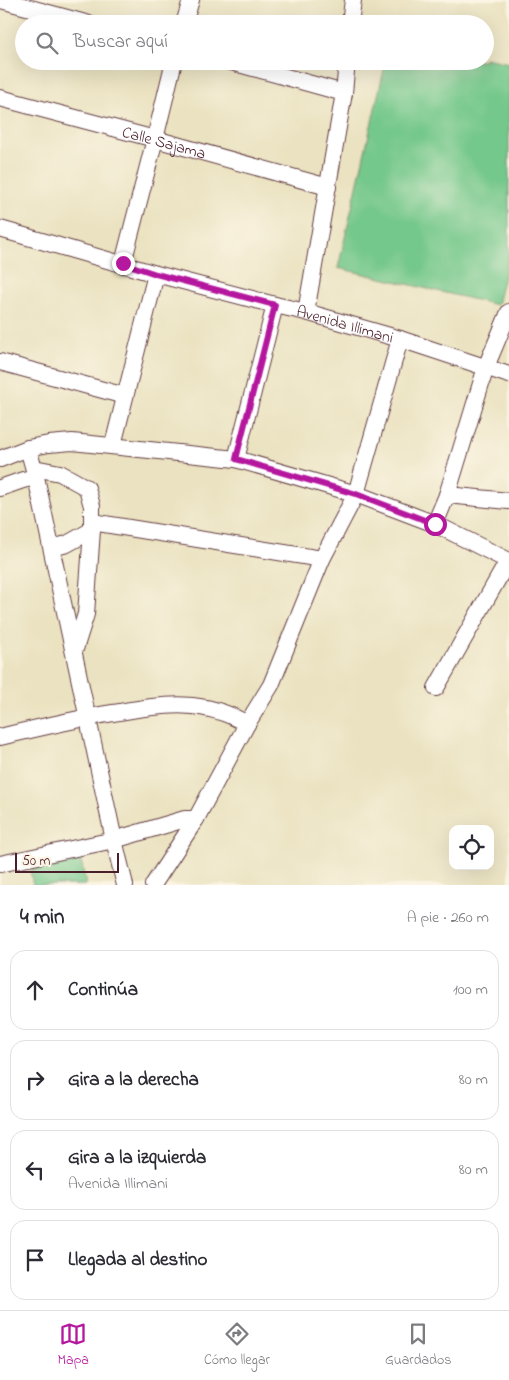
<!DOCTYPE html>
<html lang="es">
<meta charset="utf-8">
<style>
:root{--surface:#fff;--page:#f7f7f7;--text:#2b2b33;--muted:#7c7c81;--line:#e1e1e2;--accent:#b5179e}
body{margin:0;font-family:"Indie Flower",sans-serif;background:var(--page);color:var(--text)}
.controls{position:absolute;right:15px;bottom:15px;display:grid;overflow:hidden;border-radius:10px;box-shadow:0 5px 20px #0002}
.controls button{width:45px;height:45px;display:grid;place-items:center;padding:0;border:0;border-bottom:1px solid var(--line);background:var(--surface);color:var(--text);font:25px sans-serif}
.scale{position:absolute;left:15px;bottom:12px;width:104px;box-sizing:border-box;padding-left:5px;border:2px solid #4a1f2b;border-top:0;font-size:14px;line-height:18px;white-space:nowrap;color:#4a1f2b;-webkit-text-stroke:4px #fcf5e5;paint-order:stroke}
.stop{position:absolute;width:15px;height:15px;margin:-11px;border:4px solid #b5179e;border-radius:50%;background:#fff}
.stop.end{background:#b5179e;border-color:#fff;box-shadow:0 1px 5px #0008}
.list{margin:0;padding:0;list-style:none}
h2{display:flex;justify-content:space-between;align-items:center;height:65px;margin:0;padding:0 20px;font-size:21px}
h2 small{font-size:16px;font-weight:400;color:var(--muted)}
.list li{display:grid;grid-template-columns:32px 1fr auto;gap:15px;align-items:center;box-sizing:border-box;height:80px;margin:0 10px 10px;padding:0 10px;border:1px solid var(--line);border-radius:15px}
.list b{display:block;font-size:19px;white-space:nowrap}
.list p{margin:0;font-size:16px;white-space:nowrap;color:var(--muted)}
.list em{font-size:16px;font-style:normal;color:var(--muted)}
.icon{flex:none;width:28px;height:28px;fill:none;stroke:currentColor;stroke-width:2;stroke-linecap:round;stroke-linejoin:round}
.map{position:relative;flex:none;width:509px;height:885px;overflow:hidden}
.search{position:absolute;background:var(--surface);box-shadow:0 5px 20px #0002;left:15px;right:15px;top:15px;height:55px;display:flex;align-items:center;gap:12px;box-sizing:border-box;padding:0 18px;border-radius:28px;color:var(--muted);font-size:19px}
.sheet{height:425px;background:var(--surface)}
nav{display:flex;justify-content:space-around;align-items:center;box-sizing:border-box;height:70px;border-top:1px solid var(--line);background:var(--surface);font-size:14px;color:var(--muted)}
nav a{display:grid;justify-items:center;gap:2px}
nav .on{color:var(--accent)}
.map>svg:first-child{display:block}
</style>
<div class="map">
<svg width="509" height="885" viewBox="0 0 509 885">
<rect width="100%" height="100%" fill="#fcf5e5"/>
<filter id="ink" filterUnits="userSpaceOnUse"><feTurbulence type="fractalNoise" baseFrequency=".02" numOctaves="2"/><feDisplacementMap in="SourceGraphic" scale="10" xChannelSelector="R" yChannelSelector="G"/><feConvolveMatrix kernelMatrix="1 2 1 2 8 2 1 2 1" color-interpolation-filters="sRGB"/></filter>
<filter id="wash" filterUnits="userSpaceOnUse"><feTurbulence type="fractalNoise" baseFrequency=".0096" numOctaves="4" result="noise"/><feDisplacementMap in="SourceGraphic" scale="20" xChannelSelector="R" yChannelSelector="G"/><feGaussianBlur stdDeviation="1.12" result="paint"/><feColorMatrix in="noise" values="0 0 0 0 0 0 0 0 0 0 0 0 0 0 0 0 0 1.4 0 .05"/><feComposite in="paint" operator="in"/></filter>
<g filter="url(#wash)">
<rect width="100%" height="100%" fill="#eae2c0"/>
<g fill="#74c88b" stroke="#5f745b">
<polygon points="485,58 509,63 509,255 497,305 338,268 386,61 485,61"/>
<polygon points="81,860 86,885 33,885 30,870"/>
</g>
</g>
<g filter="url(#ink)">
<g fill="none" stroke-linecap="round" stroke-linejoin="round">
<defs>
<g id="minor">
<polyline points="1,0 89,24"/>
<polyline points="184,24 191,0"/>
<polyline points="350,24 353,0"/>
<polyline points="228,61 344,93"/>
<path id="s1" d="M 0,98 L 155,139 L 328,187"/>
<path id="s2" d="M 0,229 L 156,274 L 275,305 L 306,312 L 400,339 L 509,375"/>
<polyline points="123,263 155,139 174,61"/>
<polyline points="306,312 344,93 347,61"/>
<polyline points="0,362 125,396"/>
<polyline points="113,445 156,274"/>
<polyline points="28,448 36,477 114,840 125,885"/>
<polyline points="0,459 28,448 49,444 72,442 236,459 356,494 435,524 509,561"/>
<polyline points="236,459 275,305"/>
<polyline points="34,468 60,473 87,488 92,506 92,530 86,614 75,649"/>
<polyline points="0,488 23,480 36,477"/>
<polyline points="447,495 509,501"/>
<polyline points="92,522 322,559"/>
<polyline points="435,524 447,495 486,367 509,312"/>
<polyline points="52,548 67,544 92,530"/>
<polyline points="436,688 508,561"/>
<path d="M 0,737 C 37,728 75,719 113,713 C 162,705 202,697 247,724"/>
<polyline points="0,864 114,840 185,819 196,819"/>
<polyline points="153,885 196,819 247,724 271,685 322,559 356,494 400,339"/>
</g>
</defs>
<use href="#minor" stroke="#623c41" stroke-width="18"/>
<use href="#minor" stroke="#fff" stroke-width="16"/>
</g>
</g>
<g fill="none" stroke-linecap="round" stroke-linejoin="round" filter="url(#ink)">
<polyline stroke="#b5179e" stroke-width="6" points="123,263 156,274 275,305 236,459 356,494 435,524"/>
</g>
<g text-anchor="middle" stroke-width="4.5" stroke-linejoin="round" paint-order="stroke">
<g font-size="16" fill="#4a1f2b" stroke="#fcf5e5">
<text dy="6" stroke="none"><textPath href="#s1" startOffset="170">Calle Sajama</textPath></text>
<text dy="6" stroke="none"><textPath href="#s2" startOffset="358">Avenida Illimani</textPath></text>
</g>
</g>
</svg>
<div class="controls">
<button><svg class="icon" aria-label="locate" viewBox="0 0 24 24"><circle cx="12" cy="12" r="6"/><path d="M12 2v4M12 18v4M2 12h4M18 12h4"/></svg></button>
</div>
<div class="scale">50 m</div>
<div class="stop" style="left:435px;top:524px"></div>
<div class="stop end" style="left:123px;top:263px"></div>
<div class="search"><svg class="icon" aria-label="search" viewBox="0 0 24 24"><circle cx="10" cy="10" r="6"/><path d="M15 15l6 6"/></svg>Buscar aquí</div>
</div>
<section class="sheet">
<h2>4 min<small>A pie · 260 m</small></h2>
<ul class="list">
<li><svg class="icon" aria-label="ahead" viewBox="0 0 24 24"><path d="M12 20V5M6 11l6-6 6 6"/></svg><div><b>Continúa</b></div><em>100 m</em></li>
<li><svg class="icon" aria-label="right" viewBox="0 0 24 24"><path d="M7 20v-9h11M14 6l5 5-5 5"/></svg><div><b>Gira a la derecha</b></div><em>80 m</em></li>
<li><svg class="icon" aria-label="left" viewBox="0 0 24 24"><path d="M17 20v-9H6M10 6l-5 5 5 5"/></svg><div><b>Gira a la izquierda</b><p>Avenida Illimani</p></div><em>80 m</em></li>
<li><svg class="icon" aria-label="arrive" viewBox="0 0 24 24"><path d="M6 21V4h12l-3 4 3 4H6"/></svg><div><b>Llegada al destino</b></div></li>
</ul>
</section>
<nav>
<a class="on"><svg class="icon" aria-label="map" viewBox="0 0 24 24"><path d="M3 6l6-2 6 2 6-2v14l-6 2-6-2-6 2zM9 4v14M15 6v14"/></svg>Mapa</a>
<a><svg class="icon" aria-label="directions" viewBox="0 0 24 24"><path d="M12 3l9 9-9 9-9-9zM9 14v-3h6M13 9l2 2-2 2"/></svg>Cómo llegar</a>
<a><svg class="icon" aria-label="saved" viewBox="0 0 24 24"><path d="M7 4h10v16l-5-4-5 4z"/></svg>Guardados</a>
</nav>
